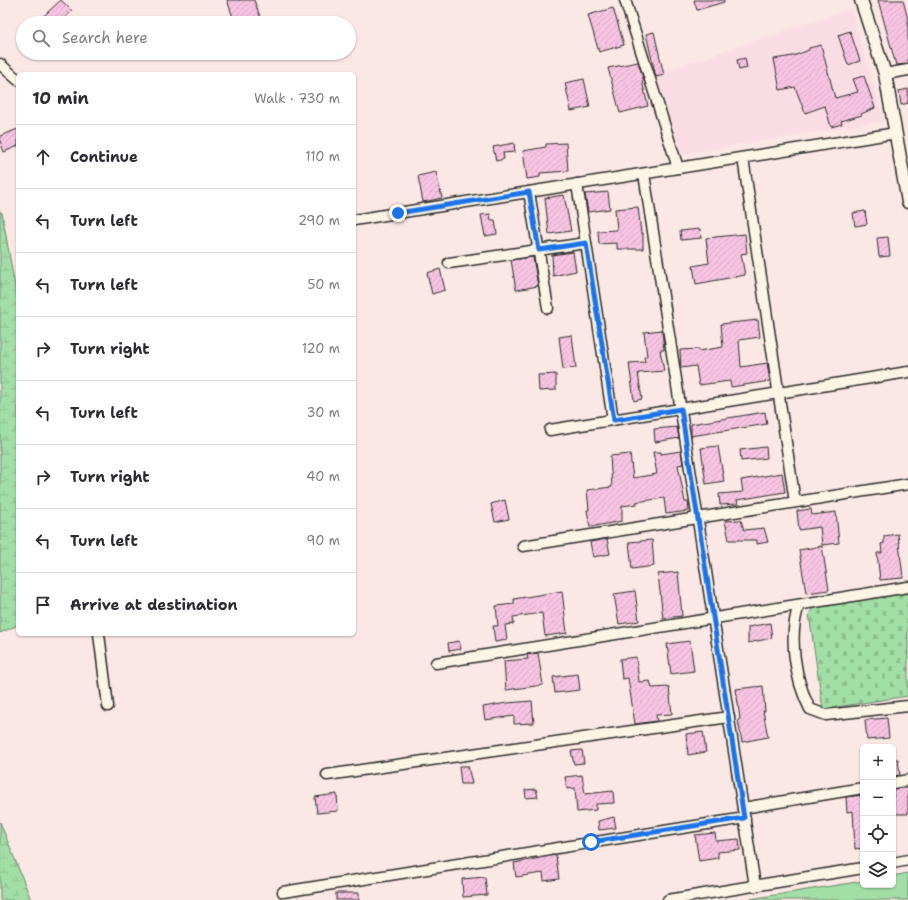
<!DOCTYPE html>
<meta charset="utf-8">
<style>
:root{--surface:#fff;--page:#f2f2f3;--text:#2b2b33;--muted:#7c7c81;--line:#e1e1e2}
body{margin:0;font-family:"Shantell Sans",sans-serif;background:var(--page);color:var(--text)}
.controls{position:absolute;right:12px;bottom:12px;display:grid;overflow:hidden;border-radius:6px;box-shadow:0 1px 3px #0004}
.controls button{width:36px;height:36px;display:grid;place-items:center;padding:0;border:0;border-bottom:1px solid var(--line);background:var(--surface);color:var(--text);font:20px sans-serif}
.stop{position:absolute;width:12px;height:12px;margin:-9px;border:3px solid #1a73e8;border-radius:50%;background:#fff}
.stop.end{background:#1a73e8;border-color:#fff;box-shadow:0 1px 4px #0008}
.list{margin:0;padding:0;list-style:none}
h2{display:flex;justify-content:space-between;align-items:center;height:52px;margin:0;padding:0 16px;font-size:17px}
h2 small{font-size:13px;font-weight:400;color:var(--muted)}
.list li{display:grid;grid-template-columns:26px 1fr auto;gap:12px;align-items:center;box-sizing:border-box;height:64px;padding:0 16px;border-top:1px solid var(--line)}
.list b{display:block;font-size:15px;white-space:nowrap}
.list em{font-size:13px;font-style:normal;color:var(--muted)}
.icon{flex:none;width:22px;height:22px;fill:none;stroke:currentColor;stroke-width:2;stroke-linecap:round;stroke-linejoin:round}
.map{position:relative;flex:none;width:908px;height:900px;overflow:hidden}
.search{position:absolute;background:var(--surface);box-shadow:0 1px 3px #0004;left:16px;top:16px;width:340px;height:44px;display:flex;align-items:center;gap:10px;box-sizing:border-box;padding:0 14px;border-radius:22px;color:var(--muted);font-size:15px}
.panel{position:absolute;background:var(--surface);box-shadow:0 1px 3px #0004;left:16px;top:72px;width:340px;height:564px;border-radius:6px}
.map>svg:first-child{display:block}
</style>
<div class="map">
<svg width="908" height="900" viewBox="0 0 908 900">
<defs>
<pattern id="wetland-marsh" width="20" height="14" patternUnits="userSpaceOnUse"><rect width="20" height="14" fill="#a2dfa6"/><path d="M1 5h8M5 5V1M11 12h8M15 12V8" fill="none" stroke="#8cc08f"/></pattern>
<pattern id="cemetery-stones" width="16" height="16" patternUnits="userSpaceOnUse"><rect width="16" height="16" fill="#a2dfa6"/><path d="M2 7V4a2 2 0 0 1 4 0v3zM10 15v-3a2 2 0 0 1 4 0v3z" fill="#8cc08f"/></pattern>
<pattern id="building-hatch" width="6" height="6" patternUnits="userSpaceOnUse"><rect width="6" height="6" fill="#f8c5e3"/><path d="M-1 1l2-2M0 6l6-6M5 7l2-2" fill="none" stroke="#d5a9c3"/></pattern>
</defs>
<rect width="100%" height="100%" fill="#fbe7e4"/>
<filter id="ink" filterUnits="userSpaceOnUse"><feTurbulence type="fractalNoise" baseFrequency=".025" numOctaves="2"/><feDisplacementMap in="SourceGraphic" scale="8" xChannelSelector="R" yChannelSelector="G"/><feConvolveMatrix kernelMatrix="1 2 1 2 8 2 1 2 1" color-interpolation-filters="sRGB"/></filter>
<g filter="url(#ink)">
<polygon fill="#fadde4" points="851,9 884,121 682,154 655,74"/>
<polygon fill="#a2dfa6" stroke="#668568" points="908,873 908,900 744,900 863,881 863,885 893,885 893,876"/>
<g fill="url(#wetland-marsh)" stroke="#668568">
<polygon points="0,211 2,213 18,304 18,625 0,633"/>
<polygon points="0,822 31,900 0,900"/>
</g>
<polygon fill="url(#cemetery-stones)" stroke="#668568" points="908,593 908,696 823,709 809,614 814,607"/>
<g fill="url(#building-hatch)" stroke="#2b2b2b">
<polygon points="61,0 72,11 59,23 36,23"/>
<polygon points="227,0 254,0 261,19 249,23 235,23"/>
<polygon points="694,0 724,0 724,2 697,10"/>
<polygon points="878,0 903,0 908,20 908,64 896,65"/>
<polygon points="613,8 624,45 599,52 588,15"/>
<polygon points="850,31 860,61 848,65 838,35"/>
<polygon points="654,32 664,75 656,77 646,34"/>
<polygon points="821,45 835,98 858,92 853,79 864,76 875,108 861,114 862,115 841,121 842,124 831,127 825,106 805,113 795,87 780,90 774,59 793,56 809,50 809,48"/>
<polygon points="745,58 747,68 739,70 737,60"/>
<polygon points="638,62 644,81 642,81 648,106 620,113 608,68"/>
<polygon points="584,79 590,107 571,111 565,83"/>
<polygon points="908,89 908,103 901,105 899,91"/>
<polygon points="18,129 18,146 4,152 0,141 0,136"/>
<polygon points="514,143 515,152 503,153 504,159 496,161 493,147"/>
<polygon points="566,143 568,171 540,173 540,177 527,179 523,151 546,147 546,144"/>
<polygon points="436,172 442,198 423,202 418,176"/>
<polygon points="608,192 610,209 588,212 585,194"/>
<polygon points="564,195 571,231 549,234 545,198"/>
<polygon points="638,207 641,233 643,233 643,249 617,249 617,243 599,244 598,231 617,230 615,209"/>
<polygon points="865,211 867,224 855,226 853,213"/>
<polygon points="490,214 491,220 495,220 497,234 485,236 481,215"/>
<polygon points="700,229 701,238 681,240 680,231"/>
<polygon points="745,234 747,253 741,254 745,275 696,284 693,266 709,263 706,238"/>
<polygon points="888,237 890,256 879,257 877,238"/>
<polygon points="573,252 576,271 553,276 552,255"/>
<polygon points="533,257 538,286 516,290 511,260"/>
<polygon points="440,269 445,290 432,294 427,273"/>
<polygon points="758,320 760,337 739,340 741,367 767,363 770,381 731,387 730,381 699,385 696,366 681,368 680,350 699,349 699,351 723,347 721,324"/>
<polygon points="662,330 664,350 660,350 664,371 638,373 642,399 634,401 629,363 645,362 644,357 647,356 644,332"/>
<polygon points="572,335 576,368 563,369 559,337"/>
<polygon points="556,374 556,390 539,391 538,375"/>
<polygon points="765,412 767,424 691,436 691,424"/>
<polygon points="677,427 679,438 655,442 654,429"/>
<polygon points="718,446 724,481 706,484 701,448"/>
<polygon points="766,447 767,458 741,461 740,450"/>
<polygon points="681,451 683,464 678,465 685,502 688,502 689,511 666,514 664,498 636,502 637,504 622,506 622,521 590,527 587,510 589,510 587,490 612,487 610,456 630,454 633,478 657,474 653,452 661,452 661,454"/>
<polygon points="782,473 785,492 737,500 738,504 720,505 719,494 743,492 741,480"/>
<polygon points="505,500 509,519 495,522 491,504"/>
<polygon points="811,509 812,515 836,512 839,543 822,545 820,527 799,530 797,511"/>
<polygon points="741,520 744,530 764,528 768,542 757,544 757,540 729,540 725,521"/>
<polygon points="898,534 903,578 880,580 877,553 882,553 881,544 884,543 884,536"/>
<polygon points="607,539 610,554 593,557 590,542"/>
<polygon points="652,540 654,566 632,569 629,542"/>
<polygon points="822,546 829,590 806,593 799,550"/>
<polygon points="678,572 682,616 663,618 658,574"/>
<polygon points="562,591 567,633 545,636 542,613 513,617 514,624 505,625 507,640 495,642 493,626 498,626 496,606 514,604 514,599"/>
<polygon points="635,591 639,621 619,624 614,594"/>
<polygon points="770,623 772,638 748,643 748,627"/>
<polygon points="459,641 461,649 449,651 448,643"/>
<polygon points="690,641 694,671 671,674 667,644"/>
<polygon points="538,653 543,685 506,690 504,661 528,659 527,655"/>
<polygon points="636,657 639,682 650,681 652,688 669,687 672,714 656,715 657,721 635,724 628,678 622,679 620,659"/>
<polygon points="578,674 580,690 555,693 553,677"/>
<polygon points="763,686 765,711 763,711 768,737 742,742 738,720 740,719 736,689"/>
<polygon points="532,701 534,723 514,724 514,716 485,720 483,707 507,703"/>
<polygon points="887,718 889,738 867,740 865,720"/>
<polygon points="703,732 706,752 688,755 686,734"/>
<polygon points="582,750 584,763 574,764 571,751"/>
<polygon points="893,759 898,759 900,775 893,776"/>
<polygon points="459,766 468,766 472,784 461,784"/>
<polygon points="582,775 585,794 613,791 614,803 596,804 596,810 577,812 575,788 567,789 565,777"/>
<polygon points="902,788 908,788 908,814 895,814 893,789"/>
<polygon points="536,789 538,797 526,798 525,790"/>
<polygon points="337,794 338,811 317,813 315,797"/>
<polygon points="863,795 863,848 855,849 853,811 847,812 846,797"/>
<polygon points="614,817 616,828 599,830 598,821"/>
<polygon points="715,833 716,841 739,839 740,850 718,852 718,858 699,861 695,835"/>
<polygon points="556,855 559,879 544,881 543,873 516,877 514,863"/>
<polygon points="485,877 487,895 463,897 462,879"/>
<rect x="336" y="893" width="23" height="7"/>
</g>
<g fill="none" stroke-linecap="round" stroke-linejoin="round">
<defs>
<g id="minor">
<polyline points="625,0 678,168"/>
<polyline points="0,64 18,80"/>
<polyline points="885,74 908,70"/>
<polyline points="743,158 795,502"/>
<polyline points="644,174 755,886"/>
<polyline points="577,184 613,420"/>
<polyline points="529,192 548,308"/>
<polyline points="354,220 896,133"/>
<polyline points="449,263 586,243"/>
<polyline points="550,430 908,372"/>
<polyline points="523,546 908,484"/>
<path d="M 799,605 C 788,636 795,680 810,709 L 826,715 L 908,706"/>
<polyline points="99,634 108,706"/>
<polyline points="436,663 908,587"/>
<polyline points="327,775 729,717"/>
<polyline points="893,783 908,780"/>
<polyline points="743,808 863,788"/>
<polyline points="893,863 908,860"/>
<polyline points="283,892 745,818"/>
<polyline points="668,900 863,868"/>
</g>
<polyline id="tertiary" points="861,0 885,74 908,202"/>
</defs>
<use href="#minor" stroke="#2b2b2b" stroke-width="13"/>
<use href="#tertiary" stroke="#2b2b2b" stroke-width="15"/>
<use href="#minor" stroke="#fcf5e5" stroke-width="10"/>
<use href="#tertiary" stroke="#fcf5e5" stroke-width="12"/>
</g>
</g>
<g fill="none" stroke-linecap="round" stroke-linejoin="round" filter="url(#ink)">
<polyline stroke="#1a73e8" stroke-width="5" points="398,213 529,192 539,250 586,243 614,420 681,409 744,818 591,842"/>
</g>
</svg>
<div class="controls">
<button>+</button>
<button>−</button>
<button><svg class="icon" aria-label="locate" viewBox="0 0 24 24"><circle cx="12" cy="12" r="6"/><path d="M12 2v4M12 18v4M2 12h4M18 12h4"/></svg></button>
<button><svg class="icon" aria-label="layers" viewBox="0 0 24 24"><path d="M12 4l9 5-9 5-9-5zM3 14l9 5 9-5"/></svg></button>
</div>
<div class="stop" style="left:591px;top:842px"></div>
<div class="stop end" style="left:398px;top:213px"></div>
<div class="search"><svg class="icon" aria-label="search" viewBox="0 0 24 24"><circle cx="10" cy="10" r="6"/><path d="M15 15l6 6"/></svg>Search here</div>
<section class="panel">
<h2>10 min<small>Walk · 730 m</small></h2>
<ul class="list">
<li><svg class="icon" aria-label="ahead" viewBox="0 0 24 24"><path d="M12 20V5M6 11l6-6 6 6"/></svg><div><b>Continue</b></div><em>110 m</em></li>
<li><svg class="icon" aria-label="left" viewBox="0 0 24 24"><path d="M17 20v-9H6M10 6l-5 5 5 5"/></svg><div><b>Turn left</b></div><em>290 m</em></li>
<li><svg class="icon" aria-label="left" viewBox="0 0 24 24"><path d="M17 20v-9H6M10 6l-5 5 5 5"/></svg><div><b>Turn left</b></div><em>50 m</em></li>
<li><svg class="icon" aria-label="right" viewBox="0 0 24 24"><path d="M7 20v-9h11M14 6l5 5-5 5"/></svg><div><b>Turn right</b></div><em>120 m</em></li>
<li><svg class="icon" aria-label="left" viewBox="0 0 24 24"><path d="M17 20v-9H6M10 6l-5 5 5 5"/></svg><div><b>Turn left</b></div><em>30 m</em></li>
<li><svg class="icon" aria-label="right" viewBox="0 0 24 24"><path d="M7 20v-9h11M14 6l5 5-5 5"/></svg><div><b>Turn right</b></div><em>40 m</em></li>
<li><svg class="icon" aria-label="left" viewBox="0 0 24 24"><path d="M17 20v-9H6M10 6l-5 5 5 5"/></svg><div><b>Turn left</b></div><em>90 m</em></li>
<li><svg class="icon" aria-label="arrive" viewBox="0 0 24 24"><path d="M6 21V4h12l-3 4 3 4H6"/></svg><div><b>Arrive at destination</b></div></li>
</ul>
</section>
</div>
